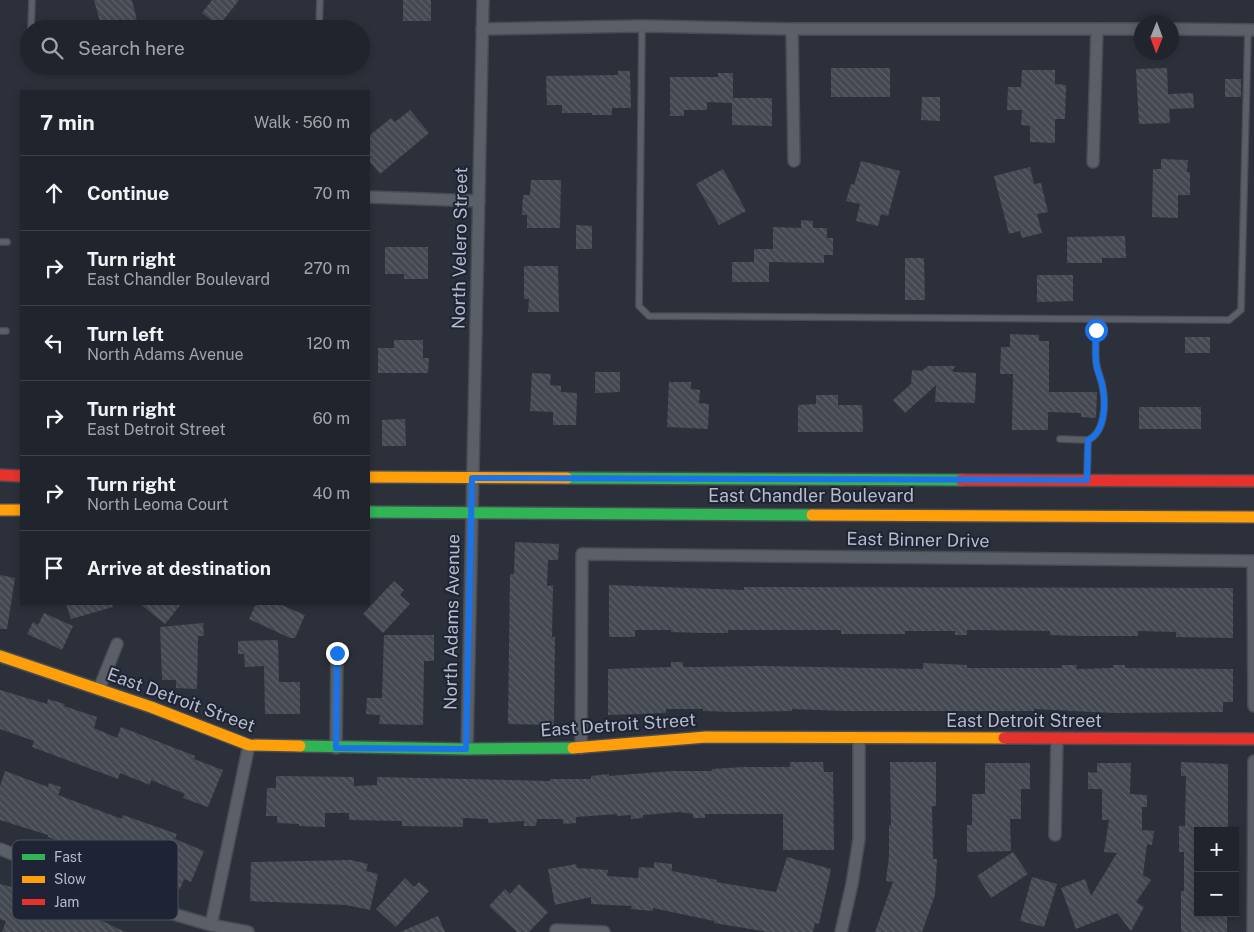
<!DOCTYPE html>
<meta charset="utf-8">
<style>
:root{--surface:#20242c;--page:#282c34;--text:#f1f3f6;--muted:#a2a4a9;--line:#3d4148}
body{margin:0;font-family:"Public Sans",sans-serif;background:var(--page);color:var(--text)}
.controls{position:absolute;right:15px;bottom:15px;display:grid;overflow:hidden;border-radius:0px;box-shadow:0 2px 8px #0003}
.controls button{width:45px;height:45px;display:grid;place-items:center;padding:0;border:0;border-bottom:1px solid var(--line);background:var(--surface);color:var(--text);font:25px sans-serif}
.compass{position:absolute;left:1134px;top:15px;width:45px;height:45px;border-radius:50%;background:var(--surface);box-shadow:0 2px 8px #0003;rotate:181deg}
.stop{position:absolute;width:15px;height:15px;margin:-11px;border:4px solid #1a73e8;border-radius:50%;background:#fff}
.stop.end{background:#1a73e8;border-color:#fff;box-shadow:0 1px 5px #0008}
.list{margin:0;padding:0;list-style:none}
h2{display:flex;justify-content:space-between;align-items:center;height:65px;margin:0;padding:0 20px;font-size:21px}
h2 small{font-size:16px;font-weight:400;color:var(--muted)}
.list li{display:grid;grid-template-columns:32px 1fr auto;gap:15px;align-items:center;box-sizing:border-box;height:75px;padding:0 20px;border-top:1px solid var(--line)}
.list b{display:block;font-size:19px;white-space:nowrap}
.list p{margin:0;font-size:16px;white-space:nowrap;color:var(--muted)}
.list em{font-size:16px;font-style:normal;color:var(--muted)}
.icon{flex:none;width:28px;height:28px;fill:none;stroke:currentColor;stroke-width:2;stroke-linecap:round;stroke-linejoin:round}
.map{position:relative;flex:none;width:1254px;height:932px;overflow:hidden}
.search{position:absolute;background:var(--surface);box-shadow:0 2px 8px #0003;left:20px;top:20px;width:350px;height:55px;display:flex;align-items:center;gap:12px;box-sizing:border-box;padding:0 18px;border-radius:28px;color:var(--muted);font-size:19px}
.panel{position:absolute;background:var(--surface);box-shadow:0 2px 8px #0003;left:20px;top:90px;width:350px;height:515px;border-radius:0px}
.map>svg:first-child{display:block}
</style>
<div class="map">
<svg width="1254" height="932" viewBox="0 0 1254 932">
<defs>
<pattern id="building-back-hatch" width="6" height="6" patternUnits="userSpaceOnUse" patternTransform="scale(1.25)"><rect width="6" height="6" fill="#444850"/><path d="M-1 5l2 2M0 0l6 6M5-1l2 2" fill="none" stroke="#5d6068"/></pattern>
</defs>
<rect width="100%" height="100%" fill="#2b303a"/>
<g fill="url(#building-back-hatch)">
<polygon points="94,0 132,0 138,25 123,29 102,29"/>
<polygon points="212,0 239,0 219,26 202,13"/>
<rect x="403" y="0" width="28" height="21"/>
<rect x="831" y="68" width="59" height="29"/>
<polygon points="1167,68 1168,94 1193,93 1194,108 1169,109 1170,123 1139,124 1136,69"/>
<polygon points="1022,70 1055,70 1055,84 1066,85 1065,119 1055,119 1055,143 1030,142 1030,126 1021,125 1022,110 1007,110 1008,87 1021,87"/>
<polygon points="618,71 630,71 631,108 612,108 612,115 592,115 592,113 562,113 562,105 547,105 546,76 618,75"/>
<polygon points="718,73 733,73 733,98 772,98 772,126 732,125 732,103 707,102 707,110 684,110 684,116 670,116 670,77 718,77"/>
<rect x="1225" y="79" width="16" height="18"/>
<polygon points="922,97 940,97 940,121 921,120"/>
<polygon points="410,110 429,133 380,174 369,161 369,136 391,118 395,122"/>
<polygon points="1161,159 1188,160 1187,172 1190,172 1190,195 1178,195 1178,218 1152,217 1153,169 1161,169"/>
<polygon points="861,161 900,171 888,216 881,214 878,226 856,221 860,204 846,201 851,184 854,185"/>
<polygon points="1030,167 1034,184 1041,183 1048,212 1037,214 1042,233 1022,238 1020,231 1009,234 994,176"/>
<polygon points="723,169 746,211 719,225 696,184"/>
<polygon points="531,180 561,180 560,228 527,228 527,215 522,215 523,195 530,195"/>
<polygon points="801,220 813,221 813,228 827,228 827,238 833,238 833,255 824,255 824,263 769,262 769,282 732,282 732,262 754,262 754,249 773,249 773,227 801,228"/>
<polygon points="576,225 592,226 592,249 576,249"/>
<polygon points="1125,236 1126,258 1102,258 1102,263 1067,263 1067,237"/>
<polygon points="385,247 428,247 428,279 404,279 404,274 385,274"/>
<polygon points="905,258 924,258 925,300 905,300"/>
<polygon points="524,266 558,266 559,312 528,312 529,299 524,299"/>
<polygon points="1037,275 1073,275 1073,301 1037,302"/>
<polygon points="1010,334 1039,335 1039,341 1049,341 1049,392 1097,392 1096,418 1081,417 1081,413 1048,412 1048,430 1012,430 1013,374 1000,374 1001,347 1010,347"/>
<rect x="1185" y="337" width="25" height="16"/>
<polygon points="394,340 423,340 423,358 429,358 428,373 378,373 378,348 394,348"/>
<polygon points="928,366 956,366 952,370 954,372 976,373 975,403 935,402 936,385 905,413 893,400 911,384 912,370 922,371"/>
<polygon points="595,372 620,372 620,392 595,393"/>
<polygon points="532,373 551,374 550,385 561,386 561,392 577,393 576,425 553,425 553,412 530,411"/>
<polygon points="669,382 691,382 691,389 700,390 699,403 709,404 708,429 667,427"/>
<polygon points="816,395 838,395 838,405 862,405 863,432 798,432 798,405 816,404"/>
<rect x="1139" y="407" width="62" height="22"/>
<polygon points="405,419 406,446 382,446 382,420"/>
<polygon points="515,542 559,544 558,560 548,560 547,586 553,585 552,637 555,637 554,725 508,724 510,574 514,574"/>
<polygon points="0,575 15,578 7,629 0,629"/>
<polygon points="394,581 404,590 400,595 410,604 383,633 363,614"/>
<polygon points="609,585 744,590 744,587 1233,588 1233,638 1176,637 1176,632 1138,631 1138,636 1081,636 1050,635 1050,631 967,630 967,635 955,635 955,631 905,631 905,634 841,634 841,630 728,630 728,633 702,633 671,632 671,630 635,630 635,637 609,637"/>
<polygon points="66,604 112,604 113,607 71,619"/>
<polygon points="140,604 181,604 165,624"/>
<polygon points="256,604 279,604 305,615 295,638 290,638 249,619"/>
<polygon points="44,613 73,626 62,650 27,634 33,622 38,625"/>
<polygon points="203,623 204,636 198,636 197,689 176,688 176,680 162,680 160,627"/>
<polygon points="384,635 434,635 434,661 424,661 423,725 379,724 380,715 366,714 367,698 382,698"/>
<polygon points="278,640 279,682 300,682 300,714 265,714 264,666 245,667 244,654 238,654 238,641"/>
<polygon points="671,662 683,662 683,667 697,667 760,666 923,669 923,663 967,665 967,668 1062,668 1062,665 1077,665 1076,669 1113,668 1113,665 1125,665 1125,668 1233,669 1233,702 1223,702 1223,712 1113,713 1034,709 1034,711 845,711 792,709 792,711 735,712 703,711 703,709 666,709 666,713 608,715 608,669 671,667"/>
<polygon points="0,690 47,704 48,699 65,704 64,706 97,717 94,728 117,738 121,727 195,756 194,759 223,770 208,807 183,798 185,794 151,780 150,785 120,773 118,779 32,747 34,741 0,729"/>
<polygon points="790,762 823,762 824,772 833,772 834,850 783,850 783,814 705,814 705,818 693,818 693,814 679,812 643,815 643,818 631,819 631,815 617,816 617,814 576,817 576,823 563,824 563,819 537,819 536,826 524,826 524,821 488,823 488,819 463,818 463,827 402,826 402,821 349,820 349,813 325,813 325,827 299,826 299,824 277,823 277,816 266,816 267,788 276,788 276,776 354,777 354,786 377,785 377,777 550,781 550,779 591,779 591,776 609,774 609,776 671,771 712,771 712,769 743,767 790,767"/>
<polygon points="890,762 936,762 936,806 932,806 933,859 937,859 935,895 922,932 875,932 893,882 886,881 889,856 889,825 891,825"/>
<polygon points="1181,762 1228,764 1228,831 1198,831 1198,913 1227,913 1227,932 1181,932 1181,891 1184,891 1184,852 1179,852 1179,826 1185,826 1186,776 1181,776"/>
<polygon points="985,763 1030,763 1030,789 1021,789 1021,819 1010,819 1011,851 967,852 967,825 972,825 972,794 985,794"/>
<polygon points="1097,763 1131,763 1130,794 1147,795 1147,807 1142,807 1142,830 1154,831 1152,845 1147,844 1143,875 1151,880 1136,902 1144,907 1131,931 1117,913 1076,929 1061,888 1085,879 1091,896 1117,853 1104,852 1109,820 1102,820 1102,789 1088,789 1088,772 1097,773"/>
<polygon points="5,771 48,787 49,783 61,787 58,795 122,819 123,815 177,834 175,839 204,851 191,882 184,879 180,889 112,862 113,861 92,851 91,853 48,837 48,835 0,820 0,786"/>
<polygon points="1013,852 1028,874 991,898 977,876"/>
<polygon points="787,857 831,869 819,924 815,923 813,932 768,932 714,923 714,921 653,908 653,911 631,909 632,906 591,904 591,897 555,905 548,869 576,864 577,868 608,870 607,876 638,878 639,867 654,868 654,862 672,864 672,871 717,880 716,882 776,892"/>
<polygon points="351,860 368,864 366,871 378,874 370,910 346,905 250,901 251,862"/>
<polygon points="1032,877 1057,884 1044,927 1020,921"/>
<polygon points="405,878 414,887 419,882 429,891 396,927 376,909"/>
<polygon points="0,884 34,893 32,897 100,920 125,932 2,932 6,921 0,919"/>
<polygon points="519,884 548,912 529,932 517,932 489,906 505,889 510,894"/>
<polygon points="438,916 445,932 400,932"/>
</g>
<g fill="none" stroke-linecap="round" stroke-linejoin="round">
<defs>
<g id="lane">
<polyline points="642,26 639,306 649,316 1229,320 1241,310 1248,30"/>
<polyline points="31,29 32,0"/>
<polyline points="319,29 320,0"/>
<polyline points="0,242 7,242"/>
<polyline points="0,331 6,331"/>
<polyline points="1060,439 1088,440"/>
<path d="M 1087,478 L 1088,440 C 1106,432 1106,401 1102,384 C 1100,376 1097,369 1096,361 C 1095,351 1096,340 1096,330"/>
</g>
<g id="street">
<polyline points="482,29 642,26 792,29 1142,29"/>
<polyline points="792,29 794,161"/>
<polyline points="1172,29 1254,30"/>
<polyline points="1093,162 1097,29"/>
<polyline points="369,197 479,201"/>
<polyline points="99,689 117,644"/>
<polyline points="336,748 337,653"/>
<polyline points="581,748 582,554 1253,561 1254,706"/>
<polyline points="467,749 483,0"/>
<polyline points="1055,835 1057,739"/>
<polyline points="0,849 153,908 211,925 248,932"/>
<polyline points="211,925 249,745"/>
<polyline points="556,932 556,930 604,932"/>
<polyline points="841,932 852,884 859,839 859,738"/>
<polyline points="1253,932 1254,761"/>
</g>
<g id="fast">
<polyline points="567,478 961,480"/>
<polyline points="369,512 812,515"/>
<polyline points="300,746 467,749 573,748"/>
</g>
<g id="slow">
<polyline points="369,477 567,478"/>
<polyline points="0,510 21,510"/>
<polyline points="812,515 1254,517"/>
<polyline points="0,656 151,707 249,745 300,746"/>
<polyline points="573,748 706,737 1004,738"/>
</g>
<g id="jam">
<polyline points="0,475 21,476"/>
<polyline points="961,480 1254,481"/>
<polyline points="1004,738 1254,739"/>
</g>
</defs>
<use href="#lane" stroke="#474b53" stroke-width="8"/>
<use href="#street" stroke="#474b53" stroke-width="14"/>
<use href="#fast" stroke="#474b53" stroke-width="14"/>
<use href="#slow" stroke="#474b53" stroke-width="14"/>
<use href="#jam" stroke="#474b53" stroke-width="14"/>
<use href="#lane" stroke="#5b5f68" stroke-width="5.5"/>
<use href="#street" stroke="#5b5f68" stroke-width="11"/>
<use href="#fast" stroke="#30b455" stroke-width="11"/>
<use href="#slow" stroke="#ff9f0a" stroke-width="11"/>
<use href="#jam" stroke="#e5322d" stroke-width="11"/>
</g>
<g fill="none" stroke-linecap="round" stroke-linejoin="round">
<path stroke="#1a73e8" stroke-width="6" d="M 337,653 L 336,748 L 466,749 L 472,478 L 1087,480 L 1088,440 C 1106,432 1106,401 1102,384 C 1100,376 1096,369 1096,361 C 1095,351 1096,340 1096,330"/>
</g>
<g text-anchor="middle" stroke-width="4" stroke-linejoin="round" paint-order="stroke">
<g font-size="18" fill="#b6bbca" stroke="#1e2435">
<text transform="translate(460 248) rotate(-89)" y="6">North Velero Street</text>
<text x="811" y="502">East Chandler Boulevard</text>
<text transform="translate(918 540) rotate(1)" y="6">East Binner Drive</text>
<text transform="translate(452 622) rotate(-89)" y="6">North Adams Avenue</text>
<text transform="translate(181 700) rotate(20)" y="6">East Detroit Street</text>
<text x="1024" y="727">East Detroit Street</text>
<text transform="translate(618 725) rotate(-4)" y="6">East Detroit Street</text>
</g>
</g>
<rect x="12" y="840" width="166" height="80" rx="8" fill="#1e2435" stroke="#4c5162" stroke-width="1"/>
<rect x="22" y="854" width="23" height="6" fill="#30b455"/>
<rect x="22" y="876" width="23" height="7" fill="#ff9f0a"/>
<rect x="22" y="899" width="23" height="6" fill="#e5322d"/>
<g font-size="14" fill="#b6bbca">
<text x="54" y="862">Fast</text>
<text x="54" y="884">Slow</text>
<text x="54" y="907">Jam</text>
</g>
</svg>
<div class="controls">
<button>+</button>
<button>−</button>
</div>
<svg class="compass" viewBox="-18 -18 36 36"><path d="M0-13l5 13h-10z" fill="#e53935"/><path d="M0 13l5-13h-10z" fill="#a2a4a9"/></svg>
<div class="stop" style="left:1096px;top:330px"></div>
<div class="stop end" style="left:337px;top:653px"></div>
<div class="search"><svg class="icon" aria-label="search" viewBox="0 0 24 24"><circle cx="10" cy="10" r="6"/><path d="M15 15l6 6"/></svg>Search here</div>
<section class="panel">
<h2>7 min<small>Walk · 560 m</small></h2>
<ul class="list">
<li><svg class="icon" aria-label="ahead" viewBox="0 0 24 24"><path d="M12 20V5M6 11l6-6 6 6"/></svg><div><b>Continue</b></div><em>70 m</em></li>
<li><svg class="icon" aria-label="right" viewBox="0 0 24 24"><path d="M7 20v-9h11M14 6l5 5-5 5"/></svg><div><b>Turn right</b><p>East Chandler Boulevard</p></div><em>270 m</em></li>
<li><svg class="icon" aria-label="left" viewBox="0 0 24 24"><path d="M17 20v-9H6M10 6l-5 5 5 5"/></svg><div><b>Turn left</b><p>North Adams Avenue</p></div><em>120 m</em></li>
<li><svg class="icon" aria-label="right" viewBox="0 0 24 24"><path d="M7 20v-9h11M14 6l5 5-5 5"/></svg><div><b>Turn right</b><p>East Detroit Street</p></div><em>60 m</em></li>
<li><svg class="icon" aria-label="right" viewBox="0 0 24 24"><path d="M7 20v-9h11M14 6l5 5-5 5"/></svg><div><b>Turn right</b><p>North Leoma Court</p></div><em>40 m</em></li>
<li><svg class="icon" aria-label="arrive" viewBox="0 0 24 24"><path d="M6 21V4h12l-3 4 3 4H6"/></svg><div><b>Arrive at destination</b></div></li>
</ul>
</section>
</div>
